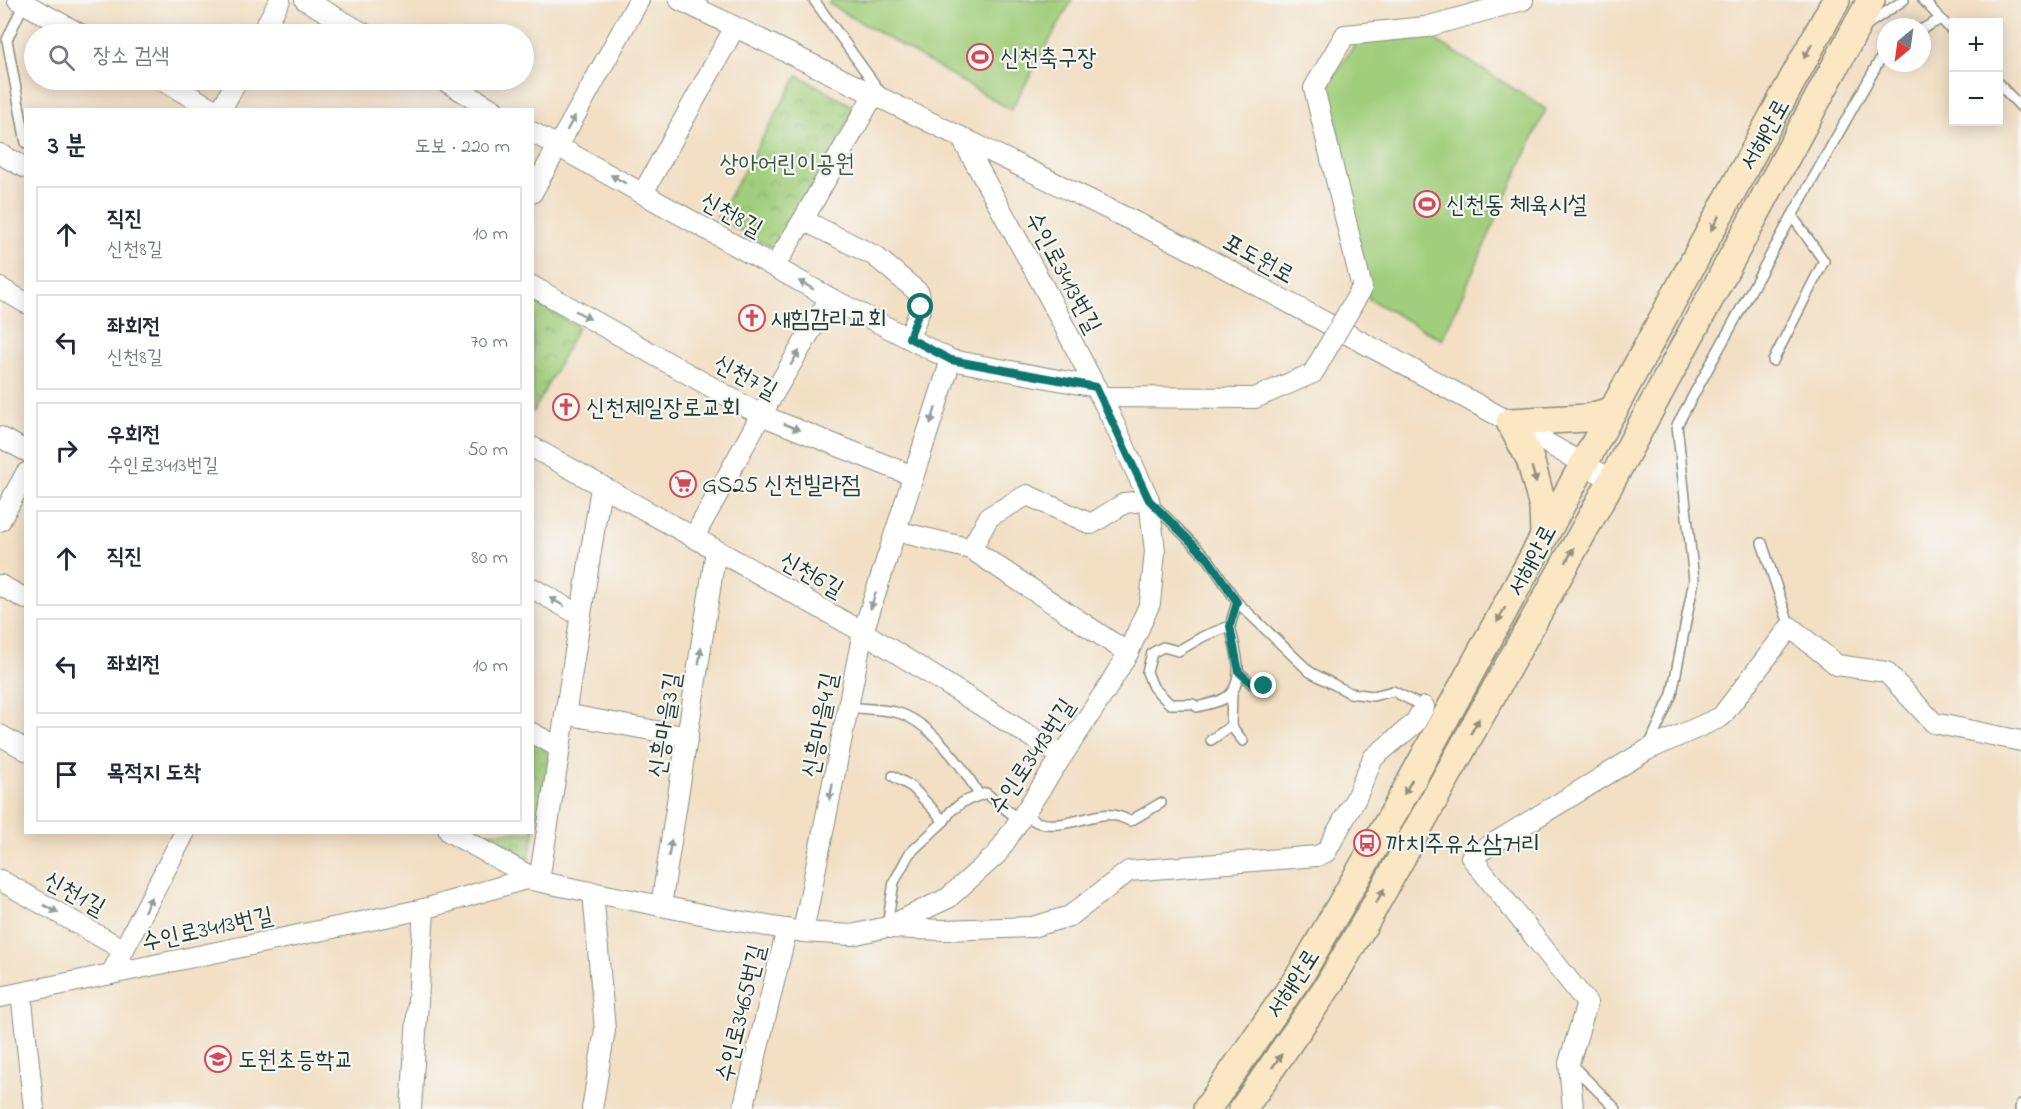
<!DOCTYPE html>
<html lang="ko">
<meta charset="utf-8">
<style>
:root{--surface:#fff;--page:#f2f2f3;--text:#1f2937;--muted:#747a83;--line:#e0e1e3}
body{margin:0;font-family:"Indie Flower","Poor Story",sans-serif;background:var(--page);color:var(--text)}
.controls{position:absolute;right:18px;top:18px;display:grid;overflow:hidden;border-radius:0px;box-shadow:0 3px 15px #0003}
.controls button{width:54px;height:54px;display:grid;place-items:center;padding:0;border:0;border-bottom:2px solid var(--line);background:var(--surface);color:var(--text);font:30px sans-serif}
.compass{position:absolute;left:1877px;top:18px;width:54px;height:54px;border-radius:50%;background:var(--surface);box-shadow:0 3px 15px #0003;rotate:209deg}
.stop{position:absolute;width:18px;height:18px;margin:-14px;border:4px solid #0f766e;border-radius:50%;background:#fff}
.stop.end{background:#0f766e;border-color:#fff;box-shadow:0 2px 6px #0008}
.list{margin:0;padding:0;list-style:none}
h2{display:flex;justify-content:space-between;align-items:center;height:78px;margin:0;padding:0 24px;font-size:26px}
h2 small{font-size:20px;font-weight:400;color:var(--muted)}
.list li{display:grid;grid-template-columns:39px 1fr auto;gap:18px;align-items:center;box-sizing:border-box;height:96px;margin:0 12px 12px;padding:0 12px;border:2px solid var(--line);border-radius:0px}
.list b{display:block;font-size:22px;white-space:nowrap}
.list p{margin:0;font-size:20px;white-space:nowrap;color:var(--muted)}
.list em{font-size:20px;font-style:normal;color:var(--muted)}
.icon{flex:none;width:33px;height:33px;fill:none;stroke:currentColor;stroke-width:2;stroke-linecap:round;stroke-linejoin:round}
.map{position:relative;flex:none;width:2021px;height:1109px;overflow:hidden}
.search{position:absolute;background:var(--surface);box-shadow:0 3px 15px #0003;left:24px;top:24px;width:510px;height:66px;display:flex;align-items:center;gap:15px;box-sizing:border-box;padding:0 21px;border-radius:33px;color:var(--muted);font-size:22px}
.panel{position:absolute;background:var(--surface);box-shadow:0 3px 15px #0003;left:24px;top:108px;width:510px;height:726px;border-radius:0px}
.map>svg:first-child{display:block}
</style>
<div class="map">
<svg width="2021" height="1109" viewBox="0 0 2021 1109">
<defs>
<pattern id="park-crowns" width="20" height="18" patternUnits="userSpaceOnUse" patternTransform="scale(1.5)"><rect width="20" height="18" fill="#a1ce7c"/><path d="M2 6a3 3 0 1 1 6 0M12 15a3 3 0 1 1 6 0" fill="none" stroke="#83a866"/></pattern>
</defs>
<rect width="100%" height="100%" fill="#f6f6f2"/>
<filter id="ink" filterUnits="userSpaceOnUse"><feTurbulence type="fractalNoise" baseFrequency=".0167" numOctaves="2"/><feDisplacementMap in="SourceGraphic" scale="12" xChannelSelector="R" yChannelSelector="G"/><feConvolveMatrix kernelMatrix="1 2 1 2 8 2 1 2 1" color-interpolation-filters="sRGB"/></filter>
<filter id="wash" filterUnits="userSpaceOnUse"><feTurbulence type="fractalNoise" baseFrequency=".008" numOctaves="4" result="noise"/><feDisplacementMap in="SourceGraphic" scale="24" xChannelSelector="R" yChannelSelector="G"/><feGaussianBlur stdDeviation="1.35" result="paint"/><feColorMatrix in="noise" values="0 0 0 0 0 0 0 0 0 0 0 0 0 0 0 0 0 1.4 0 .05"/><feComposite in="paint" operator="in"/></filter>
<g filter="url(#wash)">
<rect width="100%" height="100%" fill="#f2dfc4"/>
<g fill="#a1ce7c" stroke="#608658" stroke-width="1.5">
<polygon points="831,0 1072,0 1011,110 829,4"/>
<polygon points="1409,33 1431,37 1546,109 1442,340 1369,299 1328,84 1358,40"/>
</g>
<g fill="url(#park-crowns)" stroke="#608658" stroke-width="1.5">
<polygon points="798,75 856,108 776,250 717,218"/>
<polygon points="533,301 578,327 533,413"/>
<polygon points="533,738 541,742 549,758 529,859 515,860 468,833 532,832"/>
</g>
</g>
<g filter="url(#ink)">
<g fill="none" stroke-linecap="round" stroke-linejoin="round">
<defs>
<g id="service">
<polyline points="814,0 881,93"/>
<polyline points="1923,0 1954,33"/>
<polyline points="24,3 7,40 26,143"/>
<polyline points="1868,24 1904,0"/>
<polyline points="1922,29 1941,19"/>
<polyline points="1998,83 2021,107"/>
<polyline points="1773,361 1824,261 1792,216 1886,49"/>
<polyline points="1153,504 1209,560 1237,602 1310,672 1350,693 1373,696 1393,691 1426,708"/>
<polyline points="1762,543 1790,627"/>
<path d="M 1230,626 C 1234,646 1245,674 1232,692 C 1225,702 1207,704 1197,707 L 1193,704 L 1170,704 L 1153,687 L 1147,672 L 1152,653 L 1163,647 L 1178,651 L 1204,636 L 1230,626 L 1237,602"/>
<polyline points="1239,672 1252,684 1264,686"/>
<path d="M 848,707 C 863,709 880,709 895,712 C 929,720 963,766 979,795"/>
<polyline points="1231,726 1243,741"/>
<polyline points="1211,740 1231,726 1232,692"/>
<polyline points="1649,746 1672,694 1694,580 1677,425 1792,216"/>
<polyline points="893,776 912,787 944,821"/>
<path d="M 1023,814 C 1029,817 1035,822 1040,823 C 1062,828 1081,818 1102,815 C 1111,813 1122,817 1130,821 L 1161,803"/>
<polyline points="887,925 894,882 909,854 944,821 951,811 963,802 986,793 1019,820"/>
<polyline points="1571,1064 1616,1109"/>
<polyline points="2020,1109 2021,1104"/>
</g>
<g id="minor">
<polyline points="18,0 80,34"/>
<polyline points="305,0 365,34"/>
<polyline points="680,0 1184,246 1510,422 1612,480"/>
<polyline points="261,34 280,0"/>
<polyline points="161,80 215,110"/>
<polyline points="443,80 494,110"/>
<polyline points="221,110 237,80"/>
<polyline points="532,132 830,298 951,360 1096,387"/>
<polyline points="0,154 26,168"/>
<polyline points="532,193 639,0"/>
<polyline points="643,193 735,27"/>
<polyline points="803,220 875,256 919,293 921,307 909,338"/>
<polyline points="774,267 803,220 874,94"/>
<polyline points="532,286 761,415 913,476"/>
<polyline points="0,288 26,303"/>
<polyline points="1362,288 1314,88 1345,35 1426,27 1523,0"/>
<polyline points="1101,397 1255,398 1313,373"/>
<polyline points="0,437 26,451"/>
<polyline points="532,447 863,632 1062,756"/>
<polyline points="0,521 26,473"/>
<polyline points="896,531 971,549 989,517 1027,495 1091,524 1125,503 1149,500"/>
<polyline points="694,537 761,415 830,298"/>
<polyline points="971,549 1128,653"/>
<polyline points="0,585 26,599"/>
<polyline points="532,588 581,616"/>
<polyline points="565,714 688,737"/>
<polyline points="532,733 560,748"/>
<polyline points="0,735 26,750"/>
<polyline points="449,832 539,881 601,487"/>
<polyline points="0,880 124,950"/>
<polyline points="661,906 716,550"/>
<polyline points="890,928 944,930 1032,927 1070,916 1129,871 1317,856 1326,852 1333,839 1356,798 1373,758 1415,723 1424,707"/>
<polyline points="803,932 863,632 951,360"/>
<polyline points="111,974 185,832"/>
<polyline points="21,993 34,1109"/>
<polyline points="0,997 424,909 526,879 726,919 803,932 852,935 887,927 948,898 997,854 1108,687 1128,653 1150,603 1155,551 1149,500 1111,417 1048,295 961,137"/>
<polyline points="411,1109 424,909"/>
<polyline points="592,1109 605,1030 593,892"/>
<polyline points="743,1109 787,929"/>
<polyline points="1573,1109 1569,1063 1587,1003 1471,857 1647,750 1721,717 1790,627 1837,665 1886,672 1934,723 2021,741"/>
</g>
<g id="secondary">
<polyline points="1544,536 1543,507 1530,459 1510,422 1587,418 1614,410"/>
<polyline points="1207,1109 1302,972 1397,807 1836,0"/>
<polyline points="1243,1109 1328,986 1369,916 1612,480 1871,0"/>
</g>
</defs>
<use href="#service" stroke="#888e7c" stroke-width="12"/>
<use href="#minor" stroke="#888e7c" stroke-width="22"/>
<use href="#secondary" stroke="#888e7c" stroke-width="30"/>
<use href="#service" stroke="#fff" stroke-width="9"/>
<use href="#minor" stroke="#fff" stroke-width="20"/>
<use href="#secondary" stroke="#fbe7c3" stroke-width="27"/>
<defs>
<polyline id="minor-bridge" points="1313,373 1362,288"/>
</defs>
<use href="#minor-bridge" stroke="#888e7c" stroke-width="22" stroke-linecap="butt"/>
<use href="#minor-bridge" stroke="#fff" stroke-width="20"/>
</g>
<defs><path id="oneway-solid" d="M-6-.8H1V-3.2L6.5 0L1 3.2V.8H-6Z" transform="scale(1.5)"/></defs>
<g fill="#8d927c">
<use href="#oneway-solid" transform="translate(1808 51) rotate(119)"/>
<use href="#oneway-solid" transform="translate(1715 223) rotate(119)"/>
<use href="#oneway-solid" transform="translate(1534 475) rotate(75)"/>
<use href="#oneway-solid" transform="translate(1570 555) rotate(-61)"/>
<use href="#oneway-solid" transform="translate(1501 615) rotate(118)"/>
<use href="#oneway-solid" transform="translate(1475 726) rotate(-61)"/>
<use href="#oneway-solid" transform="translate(1408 787) rotate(119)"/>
<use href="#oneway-solid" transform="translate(1380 896) rotate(-61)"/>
<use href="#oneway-solid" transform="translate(1277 1061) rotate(-55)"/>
</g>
<g fill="#8f9e9a">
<use href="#oneway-solid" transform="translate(571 123) rotate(-61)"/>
<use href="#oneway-solid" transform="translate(618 179) rotate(-151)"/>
<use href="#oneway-solid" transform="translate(806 285) rotate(-151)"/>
<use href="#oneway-solid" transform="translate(583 315) rotate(29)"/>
<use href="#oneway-solid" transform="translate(795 358) rotate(-59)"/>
<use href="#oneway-solid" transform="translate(933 416) rotate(108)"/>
<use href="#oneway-solid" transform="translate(792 427) rotate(22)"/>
<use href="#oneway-solid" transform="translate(873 601) rotate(108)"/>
<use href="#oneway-solid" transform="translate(557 602) rotate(-150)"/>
<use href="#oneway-solid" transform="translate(700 656) rotate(-81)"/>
<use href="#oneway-solid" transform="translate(831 792) rotate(101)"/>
<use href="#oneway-solid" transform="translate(670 848) rotate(-81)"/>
<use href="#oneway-solid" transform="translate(148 904) rotate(-63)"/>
<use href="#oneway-solid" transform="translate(51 909) rotate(29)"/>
</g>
</g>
<g fill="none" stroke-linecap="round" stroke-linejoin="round" filter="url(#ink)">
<polyline stroke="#0f766e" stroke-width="8" points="921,307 909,338 951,360 1096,387 1149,500 1209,560 1237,602 1230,626 1239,672 1252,684 1264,686"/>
</g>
<defs>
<symbol id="stadium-ring" viewBox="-11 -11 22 22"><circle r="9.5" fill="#f6f6f2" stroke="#d1495b" stroke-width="1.5"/><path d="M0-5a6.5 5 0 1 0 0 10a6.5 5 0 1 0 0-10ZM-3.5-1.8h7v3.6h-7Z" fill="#d1495b"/></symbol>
<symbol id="church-ring" viewBox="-11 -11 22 22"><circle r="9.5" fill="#f6f6f2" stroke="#d1495b" stroke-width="1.5"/><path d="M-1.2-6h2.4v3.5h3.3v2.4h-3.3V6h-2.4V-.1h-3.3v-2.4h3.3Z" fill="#d1495b"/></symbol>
<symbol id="supermarket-ring" viewBox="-11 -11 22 22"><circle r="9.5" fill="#f6f6f2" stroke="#d1495b" stroke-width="1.5"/><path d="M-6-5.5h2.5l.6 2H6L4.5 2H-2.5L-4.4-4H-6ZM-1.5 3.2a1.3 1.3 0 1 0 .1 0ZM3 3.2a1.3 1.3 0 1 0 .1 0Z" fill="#d1495b"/></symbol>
<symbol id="bus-ring" viewBox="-11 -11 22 22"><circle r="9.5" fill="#f6f6f2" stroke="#d1495b" stroke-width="1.5"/><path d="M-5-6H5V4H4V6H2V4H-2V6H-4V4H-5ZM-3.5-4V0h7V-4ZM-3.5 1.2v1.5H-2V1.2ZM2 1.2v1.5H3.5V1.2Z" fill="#d1495b"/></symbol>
<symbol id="school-ring" viewBox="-11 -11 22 22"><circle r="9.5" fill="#f6f6f2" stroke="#d1495b" stroke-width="1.5"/><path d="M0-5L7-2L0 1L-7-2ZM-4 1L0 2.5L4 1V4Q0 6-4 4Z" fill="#d1495b"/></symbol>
</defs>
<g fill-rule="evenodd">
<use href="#stadium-ring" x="965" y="42" width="30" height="30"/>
<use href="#stadium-ring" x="1412" y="189" width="30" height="30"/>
<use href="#church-ring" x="737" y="303" width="30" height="30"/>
<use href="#church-ring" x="551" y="392" width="30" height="30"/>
<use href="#supermarket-ring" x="668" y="469" width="30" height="30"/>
<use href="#bus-ring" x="1352" y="828" width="30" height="30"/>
<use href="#school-ring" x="203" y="1044" width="30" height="30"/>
</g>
<g text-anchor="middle" stroke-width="4.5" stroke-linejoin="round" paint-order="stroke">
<g font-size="24" fill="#1f3d34" stroke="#f6f6f2" text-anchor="start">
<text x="1000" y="65">신천축구장</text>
<text x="1446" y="212">신천동 체육시설</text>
<text x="771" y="326">새힘감리교회</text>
<text x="586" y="415">신천제일장로교회</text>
<text x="702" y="492">GS25 신천빌라점</text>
<text x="1386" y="851">까치주유소삼거리</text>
<text x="238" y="1067">도원초등학교</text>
</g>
<g font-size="24" fill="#1f3d34" stroke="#f6f6f2">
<text transform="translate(1764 134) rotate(-61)" y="8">서해안로</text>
<text transform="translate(732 214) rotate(29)" y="8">신천8길</text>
<text transform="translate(1259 258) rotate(29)" y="8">포도원로</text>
<text transform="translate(1064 272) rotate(62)" y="8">수인로3413번길</text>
<text transform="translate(746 376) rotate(28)" y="8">신천7길</text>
<text transform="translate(1531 560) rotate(-62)" y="8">서해안로</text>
<text transform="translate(812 574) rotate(29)" y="8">신천6길</text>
<text transform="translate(664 725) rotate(-81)" y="8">신흥마을3길</text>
<text transform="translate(819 725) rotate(-79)" y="8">신흥마을4길</text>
<text transform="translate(1031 756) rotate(-56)" y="8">수인로3413번길</text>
<text transform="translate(75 893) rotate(29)" y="8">신천1길</text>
<text transform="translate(207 928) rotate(-12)" y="8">수인로3413번길</text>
<text transform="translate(1292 983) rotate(-57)" y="8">서해안로</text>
<text transform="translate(740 1013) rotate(-76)" y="8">수인로3465번길</text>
</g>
<g font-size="24" fill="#395a42" stroke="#f6f6f2">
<text x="787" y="171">상아어린이공원</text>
</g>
</g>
</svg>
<div class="controls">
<button>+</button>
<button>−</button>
</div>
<svg class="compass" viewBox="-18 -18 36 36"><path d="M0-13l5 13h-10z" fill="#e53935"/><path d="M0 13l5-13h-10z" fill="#747a83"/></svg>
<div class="stop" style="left:921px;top:307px"></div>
<div class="stop end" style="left:1264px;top:686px"></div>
<div class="search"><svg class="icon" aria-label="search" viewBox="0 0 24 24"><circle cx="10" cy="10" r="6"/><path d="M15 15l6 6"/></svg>장소 검색</div>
<section class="panel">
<h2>3 분<small>도보 · 220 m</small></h2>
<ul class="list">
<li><svg class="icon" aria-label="ahead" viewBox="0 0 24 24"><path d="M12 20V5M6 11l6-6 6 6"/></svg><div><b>직진</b><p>신천8길</p></div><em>10 m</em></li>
<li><svg class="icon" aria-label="left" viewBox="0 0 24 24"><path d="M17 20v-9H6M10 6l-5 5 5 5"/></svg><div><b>좌회전</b><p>신천8길</p></div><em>70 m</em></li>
<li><svg class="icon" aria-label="right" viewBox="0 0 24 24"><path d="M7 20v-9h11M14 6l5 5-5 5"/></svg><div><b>우회전</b><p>수인로3413번길</p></div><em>50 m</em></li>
<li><svg class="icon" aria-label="ahead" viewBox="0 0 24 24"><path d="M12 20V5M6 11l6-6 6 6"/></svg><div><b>직진</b></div><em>80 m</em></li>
<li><svg class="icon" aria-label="left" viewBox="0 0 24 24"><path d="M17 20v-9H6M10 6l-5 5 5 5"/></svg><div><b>좌회전</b></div><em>10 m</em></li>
<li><svg class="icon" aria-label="arrive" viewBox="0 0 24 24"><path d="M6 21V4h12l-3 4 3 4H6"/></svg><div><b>목적지 도착</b></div></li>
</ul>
</section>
</div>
